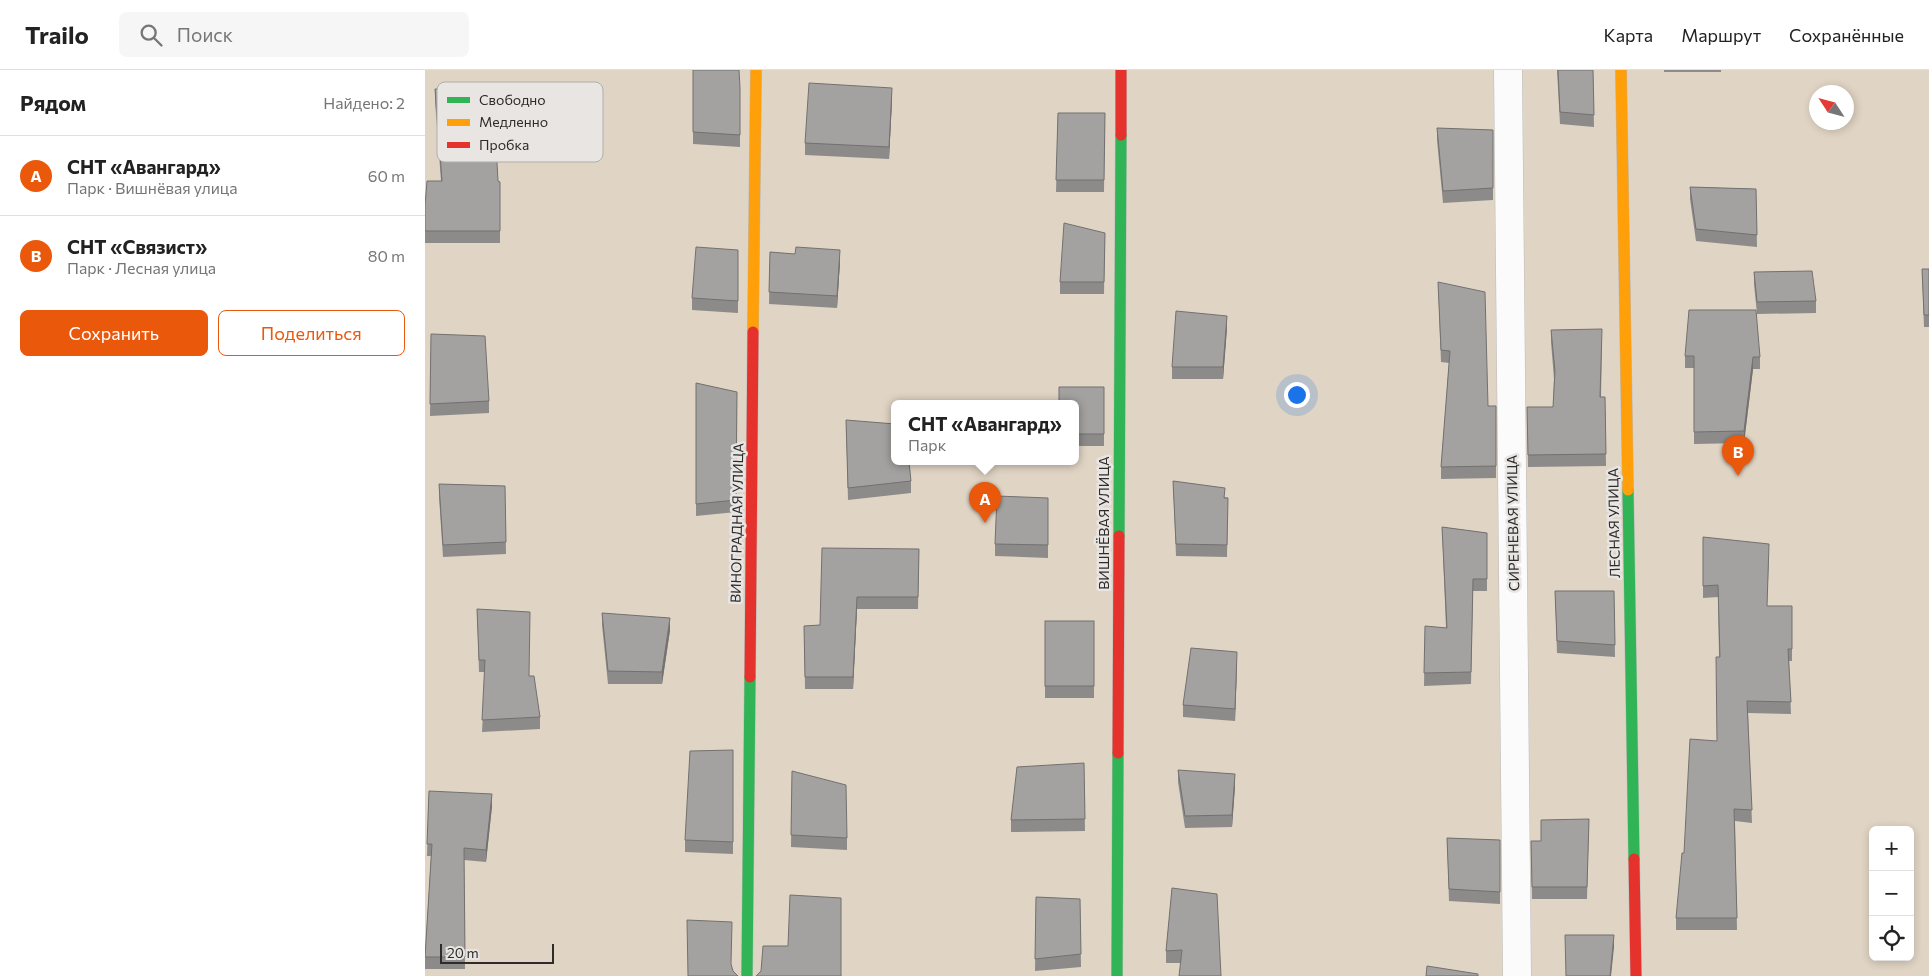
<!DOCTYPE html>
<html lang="ru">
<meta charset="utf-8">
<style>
:root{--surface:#fff;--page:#f6f6f6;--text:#222;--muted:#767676;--line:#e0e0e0;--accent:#ea580c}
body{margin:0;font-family:Commissioner,sans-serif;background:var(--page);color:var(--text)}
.controls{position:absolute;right:15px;bottom:15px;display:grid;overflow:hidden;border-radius:8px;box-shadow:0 2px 8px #0003}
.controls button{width:45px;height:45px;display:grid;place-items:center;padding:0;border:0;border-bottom:1px solid var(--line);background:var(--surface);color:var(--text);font:25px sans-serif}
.compass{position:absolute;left:1384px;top:15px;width:45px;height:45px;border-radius:50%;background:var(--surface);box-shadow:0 2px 8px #0003;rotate:306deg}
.scale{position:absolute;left:15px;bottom:12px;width:114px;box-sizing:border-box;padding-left:5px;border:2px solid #2d2c2b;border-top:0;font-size:14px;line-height:18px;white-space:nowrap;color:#2d2c2b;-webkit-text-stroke:4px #e8e5e2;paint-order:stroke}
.you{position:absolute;left:871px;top:324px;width:18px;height:18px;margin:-12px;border:4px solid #fff;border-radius:50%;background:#1a73e8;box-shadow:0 0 0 8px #1a73e833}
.badge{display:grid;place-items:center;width:32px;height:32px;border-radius:50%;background:var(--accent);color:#fff;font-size:16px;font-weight:700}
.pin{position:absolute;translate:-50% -41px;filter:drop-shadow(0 1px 2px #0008)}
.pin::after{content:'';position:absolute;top:26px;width:18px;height:15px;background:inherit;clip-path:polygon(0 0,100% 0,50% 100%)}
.popup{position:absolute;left:466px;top:330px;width:188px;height:65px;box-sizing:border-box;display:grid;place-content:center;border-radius:8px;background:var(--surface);filter:drop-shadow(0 1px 4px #0005);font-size:16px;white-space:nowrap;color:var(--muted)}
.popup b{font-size:19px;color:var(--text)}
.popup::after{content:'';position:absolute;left:50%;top:100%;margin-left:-10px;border:10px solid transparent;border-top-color:var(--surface)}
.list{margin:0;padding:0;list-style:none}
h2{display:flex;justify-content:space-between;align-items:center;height:65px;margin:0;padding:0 20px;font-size:21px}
h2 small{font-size:16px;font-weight:400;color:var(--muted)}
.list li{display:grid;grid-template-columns:32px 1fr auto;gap:15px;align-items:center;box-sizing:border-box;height:80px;padding:0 20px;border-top:1px solid var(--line)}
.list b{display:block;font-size:19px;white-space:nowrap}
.list p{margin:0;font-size:16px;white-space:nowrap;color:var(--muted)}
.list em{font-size:16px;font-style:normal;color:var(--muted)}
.actions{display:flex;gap:10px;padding:15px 20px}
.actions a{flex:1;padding:11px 0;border:1px solid var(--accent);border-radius:8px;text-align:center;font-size:18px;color:var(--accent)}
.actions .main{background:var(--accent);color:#fff}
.icon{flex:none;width:28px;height:28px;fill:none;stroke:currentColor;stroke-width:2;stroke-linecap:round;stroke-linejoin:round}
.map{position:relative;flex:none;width:1504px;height:906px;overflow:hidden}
header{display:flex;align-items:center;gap:30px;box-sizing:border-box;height:70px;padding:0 25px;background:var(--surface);border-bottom:1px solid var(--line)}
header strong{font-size:24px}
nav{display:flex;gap:28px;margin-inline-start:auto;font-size:18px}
.search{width:350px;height:45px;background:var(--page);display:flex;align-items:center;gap:12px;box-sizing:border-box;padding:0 18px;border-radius:8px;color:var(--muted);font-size:19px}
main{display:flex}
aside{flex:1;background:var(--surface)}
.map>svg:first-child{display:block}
</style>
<header>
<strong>Trailo</strong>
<div class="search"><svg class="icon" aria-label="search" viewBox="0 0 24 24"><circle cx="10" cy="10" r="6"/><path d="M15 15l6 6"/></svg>Поиск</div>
<nav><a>Карта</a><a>Маршрут</a><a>Сохранённые</a></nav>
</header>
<main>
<aside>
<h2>Рядом<small>Найдено: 2</small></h2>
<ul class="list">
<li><span class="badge">A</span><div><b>СНТ «Авангард»</b><p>Парк · Вишнёвая улица</p></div><em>60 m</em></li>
<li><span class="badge">B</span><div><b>СНТ «Связист»</b><p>Парк · Лесная улица</p></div><em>80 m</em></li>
</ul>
<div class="actions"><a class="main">Сохранить</a><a>Поделиться</a></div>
</aside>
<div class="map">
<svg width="1504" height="906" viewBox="0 0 1504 906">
<rect width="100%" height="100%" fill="#e7e5e3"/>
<path fill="#e0d4c4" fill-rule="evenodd" d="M 0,0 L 1504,0 L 1504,906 L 0,906 ZM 1392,22 L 1422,22 L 1422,52 L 1392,52 ZM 470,334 L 650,334 L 650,392 L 470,392 ZM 1448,760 L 1485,760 L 1485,887 L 1448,887 Z"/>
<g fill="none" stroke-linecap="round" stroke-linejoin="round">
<defs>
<polyline id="street" points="1083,0 1092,906"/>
<g id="fast">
<polyline points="1203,420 1209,789"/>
<polyline points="694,466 696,65"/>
<polyline points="322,906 325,607"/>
<polyline points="692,906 693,683"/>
</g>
<g id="slow">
<polyline points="1196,0 1203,420"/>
<polyline points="328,262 331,0"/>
</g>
<g id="jam">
<polyline points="696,65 696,0"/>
<polyline points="325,607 328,262"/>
<polyline points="693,683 694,466"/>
<polyline points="1209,789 1211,906"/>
</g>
</defs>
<use href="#street" stroke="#bcbbba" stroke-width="29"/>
<use href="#fast" stroke="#bcbbba" stroke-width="12"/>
<use href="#slow" stroke="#bcbbba" stroke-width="12"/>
<use href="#jam" stroke="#bcbbba" stroke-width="12"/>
<use href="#street" stroke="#fbfbfb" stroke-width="28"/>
<use href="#fast" stroke="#30b455" stroke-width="11"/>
<use href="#slow" stroke="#ff9f0a" stroke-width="11"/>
<use href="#jam" stroke="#e5322d" stroke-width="11"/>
</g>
<g fill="#8c8b8a">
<polygon points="268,0 315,18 315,77 268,74"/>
<polygon points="1132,0 1168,0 1169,57 1135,54"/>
<rect x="1239" y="0" width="57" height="2"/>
<polygon points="10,19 73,111 75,112 75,173 0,173 0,135 16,111 10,31"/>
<polygon points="467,30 464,89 380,85 380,73"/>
<polygon points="633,43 680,43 679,122 631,122"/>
<polygon points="1012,58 1068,60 1068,130 1018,133 1012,70"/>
<polygon points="1265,117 1331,119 1332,177 1271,171 1265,129"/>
<polygon points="680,163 679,224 635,224 635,212"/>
<polygon points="313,180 313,243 267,240 267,228"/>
<polygon points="345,182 415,192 412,238 344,234"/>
<polygon points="1497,199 1504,199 1504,257 1499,257"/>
<polygon points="1329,202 1391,231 1391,243 1332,244 1329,214"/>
<polygon points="1013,212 1063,336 1071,336 1071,408 1016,409 1016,397 1024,293 1016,292"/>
<polygon points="802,258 798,309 747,309 747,297"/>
<polygon points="1126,260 1177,271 1176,327 1180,327 1181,396 1103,397 1102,337 1128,337 1129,309 1126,272"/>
<polygon points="6,264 64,331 64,343 5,346"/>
<polygon points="1260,286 1335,287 1335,299 1328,299 1319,373 1269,374 1269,298 1260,298"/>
<polygon points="271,313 312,322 311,442 271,446"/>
<polygon points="679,317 679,376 650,376 650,334"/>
<polygon points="421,350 486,411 486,423 423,430"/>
<polygon points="748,411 803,428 802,487 751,486"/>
<polygon points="14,414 80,416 81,484 18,487 14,426"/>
<polygon points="623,428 623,488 570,486 570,474"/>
<polygon points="1017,457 1062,463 1062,521 1048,521 1046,614 999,616 1000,556 1021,558"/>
<polygon points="1278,467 1344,486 1342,536 1367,536 1367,591 1364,591 1366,644 1323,643 1327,753 1310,751 1312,860 1251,860 1251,848 1259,783 1292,671 1294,587 1293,527 1278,528"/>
<polygon points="494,479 493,539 432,539 428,619 380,619 379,556 395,555"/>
<polygon points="1130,521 1189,521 1190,587 1132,583"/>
<polygon points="52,539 104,606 115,647 115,659 57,662 60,602 54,602"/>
<polygon points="177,543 245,560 237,614 183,614 177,555"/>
<rect x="620" y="551" width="49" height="77"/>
<polygon points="812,594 810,651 758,647 758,635"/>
<polygon points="308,680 308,784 260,782 260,770"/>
<polygon points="659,693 660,761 586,762 586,750"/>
<polygon points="753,700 810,716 807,757 760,758 753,712"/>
<polygon points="367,701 422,768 422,780 366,777"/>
<polygon points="4,721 67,736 61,792 39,790 40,899 0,899 0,887 6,786 2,786"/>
<polygon points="1164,749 1162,829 1107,829 1106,771 1116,771"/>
<polygon points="1022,768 1075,770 1075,834 1024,831"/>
<polygon points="747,818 796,906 755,893 741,893 741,881"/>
<polygon points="611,827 655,829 656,897 610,901"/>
</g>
<g fill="#727170">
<polygon points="467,18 467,30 464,89 464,77"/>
<polygon points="415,180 415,192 412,238 412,226"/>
<polygon points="802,246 802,258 798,309 798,297"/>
<polygon points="1328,287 1328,299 1319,373 1319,361"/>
<polygon points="432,527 432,539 428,619 428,607"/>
<polygon points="245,548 245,560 237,614 237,602"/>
<polygon points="812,582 812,594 810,651 810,639"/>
<polygon points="810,704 810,716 807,757 807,745"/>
<polygon points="67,724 67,736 61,792 61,780"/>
<polygon points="1189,865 1189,877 1186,906 1185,906"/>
</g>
<g fill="#a3a2a0" stroke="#727170">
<polygon points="268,0 314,0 315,18 315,65 268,62"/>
<polygon points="1133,0 1168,0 1169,45 1135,42"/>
<polygon points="384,13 467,18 464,77 380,73"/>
<polygon points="10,19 68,20 73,111 75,112 75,161 0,161 0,135 2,111 17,111"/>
<polygon points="633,43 680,43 679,110 631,110"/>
<polygon points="1012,58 1068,60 1068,118 1018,121"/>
<polygon points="1265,117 1331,119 1332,165 1271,159"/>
<polygon points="639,153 680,163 679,212 635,212"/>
<polygon points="271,177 313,180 313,231 267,228"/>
<polygon points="371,177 415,180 412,226 344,222 345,182 370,184"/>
<polygon points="1497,199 1504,199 1504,245 1499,245"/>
<polygon points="1387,201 1391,231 1332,232 1329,202"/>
<polygon points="1013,212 1060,222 1063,336 1071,336 1071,396 1016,397 1025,281 1016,280"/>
<polygon points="1264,240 1331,240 1335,287 1328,287 1319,361 1269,362 1269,286 1260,286"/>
<polygon points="751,241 802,246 798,297 747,297"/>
<polygon points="1177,259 1175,327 1180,327 1181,384 1103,385 1102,337 1128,337 1130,301 1126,260"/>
<polygon points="6,264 60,266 64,331 5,334"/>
<polygon points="271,313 312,322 311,430 271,434"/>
<polygon points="634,317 679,317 679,364 650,364 650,334 634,334"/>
<polygon points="421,350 470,354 470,392 484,392 486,411 423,418"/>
<polygon points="748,411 800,418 799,428 803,428 802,475 751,474"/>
<polygon points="14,414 80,416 81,472 18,475"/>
<polygon points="572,426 623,428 623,475 570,474"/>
<polygon points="1017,457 1062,463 1062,509 1048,509 1046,602 999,603 1000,556 1022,558"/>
<polygon points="1278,467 1344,474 1342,536 1367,536 1367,579 1363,579 1366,632 1322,631 1327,740 1309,739 1312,848 1251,848 1257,783 1259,783 1265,669 1292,671 1291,587 1295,587 1293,515 1278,516"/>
<polygon points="397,478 494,479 493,527 432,527 428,607 380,607 379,556 395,555"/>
<polygon points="1130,521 1189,521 1190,575 1132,571"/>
<polygon points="52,539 105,542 104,606 109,606 115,647 57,650 60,590 54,590"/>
<polygon points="177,543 245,548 237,602 183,601"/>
<rect x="620" y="551" width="49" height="65"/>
<polygon points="766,578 812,582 810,639 758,635"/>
<polygon points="308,680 308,772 260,770 265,681"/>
<polygon points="659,693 660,749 586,750 592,697"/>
<polygon points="753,700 810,704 807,745 760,746"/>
<polygon points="367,701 421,715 422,768 366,765"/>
<polygon points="4,721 67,724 61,780 39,778 40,887 0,887 7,774 2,774"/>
<polygon points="1164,749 1162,817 1107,817 1106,771 1116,771 1116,750"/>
<polygon points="1022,768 1075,770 1075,822 1024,819"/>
<polygon points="747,818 792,824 796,906 754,906 757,880 741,881"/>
<polygon points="365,825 416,828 416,906 331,906 336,901 338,876 363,876"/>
<polygon points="611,827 655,829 656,884 610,889"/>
<polygon points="262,850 307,852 306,894 308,901 313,906 263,906"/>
<polygon points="1140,865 1189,865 1185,906 1141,906"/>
<polygon points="1002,896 1053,904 1053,906 1001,906"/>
</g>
<g text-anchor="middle" stroke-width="5" stroke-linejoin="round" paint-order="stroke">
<g font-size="14" fill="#2d2c2b" stroke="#e8e5e2">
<text transform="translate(312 453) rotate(-89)" y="5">ВИНОГРАДНАЯ УЛИЦА</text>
<text transform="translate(679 453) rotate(-90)" y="5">ВИШНЁВАЯ УЛИЦА</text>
<text transform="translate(1088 453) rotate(-91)" y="5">СИРЕНЕВАЯ УЛИЦА</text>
<text transform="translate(1189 453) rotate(-91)" y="5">ЛЕСНАЯ УЛИЦА</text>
</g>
</g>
<rect x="12" y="12" width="166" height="80" rx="8" fill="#e8e5e2" stroke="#b0aeab" stroke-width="1"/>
<rect x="22" y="27" width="23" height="6" fill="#30b455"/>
<rect x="22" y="49" width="23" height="7" fill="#ff9f0a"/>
<rect x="22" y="72" width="23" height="6" fill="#e5322d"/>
<g font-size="14" fill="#2d2c2b">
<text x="54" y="35">Свободно</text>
<text x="54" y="57">Медленно</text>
<text x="54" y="80">Пробка</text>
</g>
</svg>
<div class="controls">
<button>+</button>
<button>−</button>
<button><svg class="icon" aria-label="locate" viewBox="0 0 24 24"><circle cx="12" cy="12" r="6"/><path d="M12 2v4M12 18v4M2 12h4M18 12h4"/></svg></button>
</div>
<svg class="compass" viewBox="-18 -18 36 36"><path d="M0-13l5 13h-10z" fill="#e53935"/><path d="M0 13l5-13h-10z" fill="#767676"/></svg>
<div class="scale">20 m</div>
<div class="you"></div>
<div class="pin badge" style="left:560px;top:453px">A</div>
<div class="popup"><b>СНТ «Авангард»</b>Парк</div>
<div class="pin badge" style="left:1313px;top:406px">B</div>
</div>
</main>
